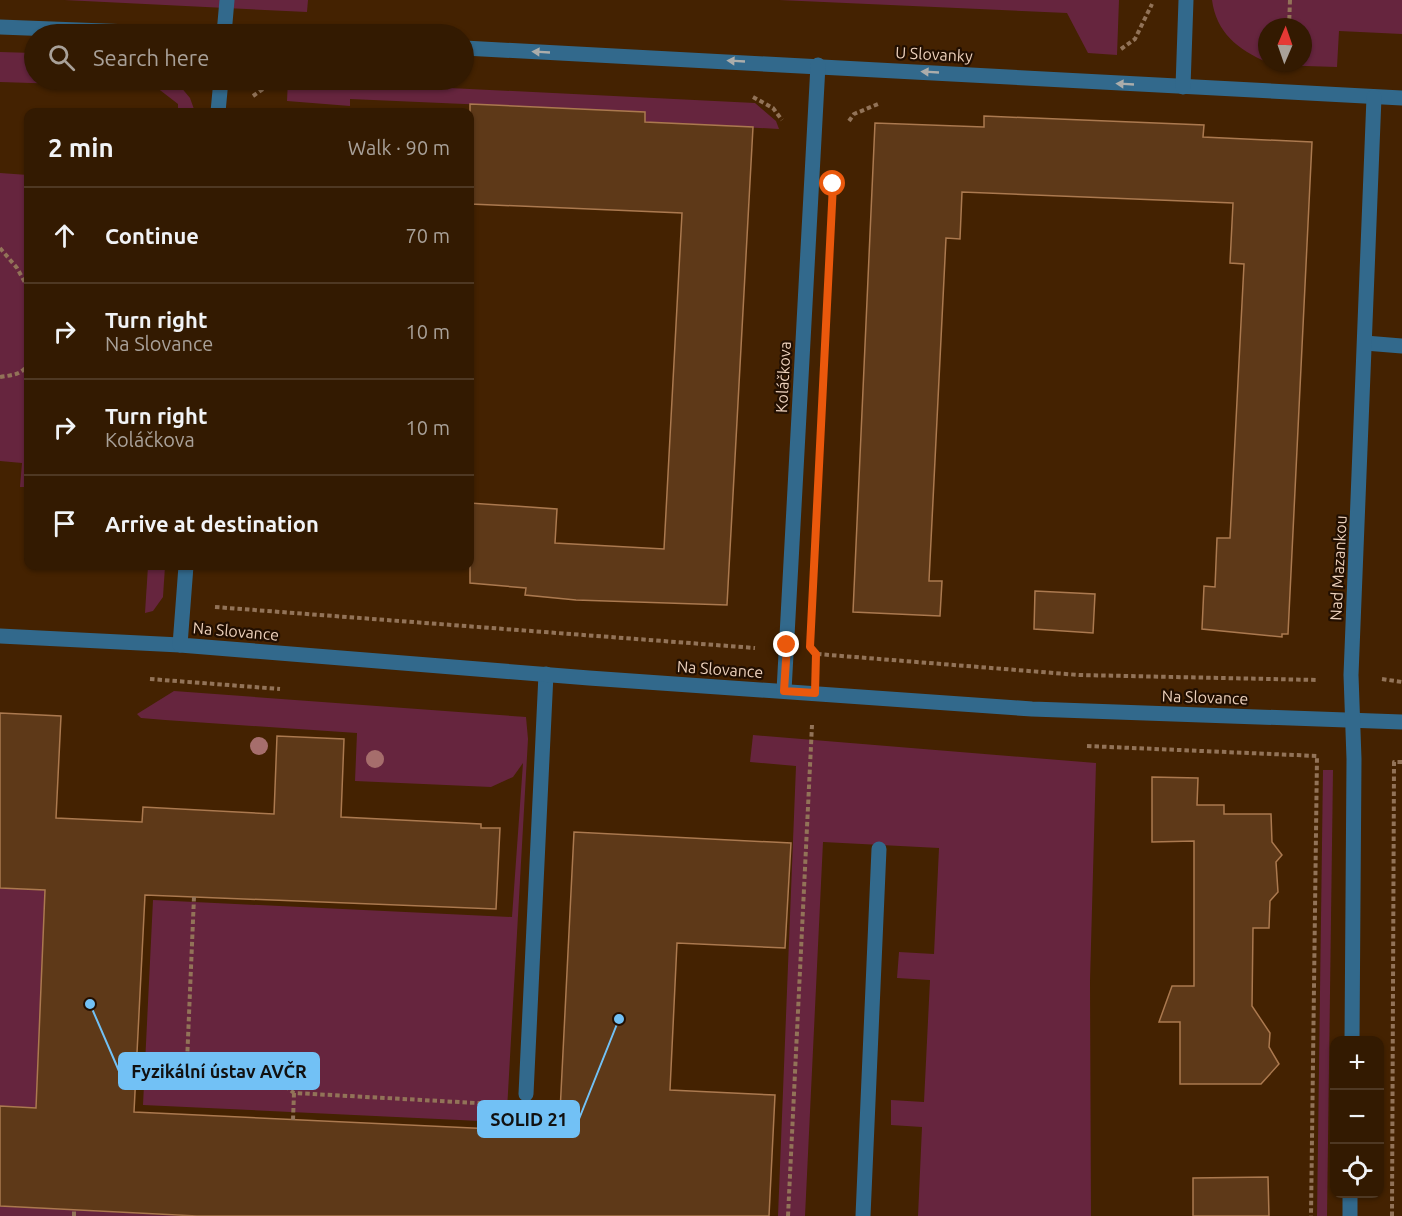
<!DOCTYPE html>
<meta charset="utf-8">
<style>
:root{--surface:#331a01;--page:#3b230b;--text:#f1f3f6;--muted:#a9a199;--line:#4e3823}
body{margin:0;font-family:Ubuntu,sans-serif;background:var(--page);color:var(--text)}
.controls{position:absolute;right:18px;bottom:18px;display:grid;overflow:hidden;border-radius:12px;box-shadow:0 2px 4px #0004}
.controls button{width:54px;height:54px;display:grid;place-items:center;padding:0;border:0;border-bottom:2px solid var(--line);background:var(--surface);color:var(--text);font:30px sans-serif}
.compass{position:absolute;left:1258px;top:18px;width:54px;height:54px;border-radius:50%;background:var(--surface);box-shadow:0 2px 4px #0004;rotate:2deg}
.stop{position:absolute;width:18px;height:18px;margin:-14px;border:4px solid #ea580c;border-radius:50%;background:#fff}
.stop.end{background:#ea580c;border-color:#fff;box-shadow:0 2px 6px #0008}
.list{margin:0;padding:0;list-style:none}
h2{display:flex;justify-content:space-between;align-items:center;height:78px;margin:0;padding:0 24px;font-size:26px}
h2 small{font-size:20px;font-weight:400;color:var(--muted)}
.list li{display:grid;grid-template-columns:39px 1fr auto;gap:18px;align-items:center;box-sizing:border-box;height:96px;padding:0 24px;border-top:2px solid var(--line)}
.list b{display:block;font-size:22px;white-space:nowrap}
.list p{margin:0;font-size:20px;white-space:nowrap;color:var(--muted)}
.list em{font-size:20px;font-style:normal;color:var(--muted)}
.icon{flex:none;width:33px;height:33px;fill:none;stroke:currentColor;stroke-width:2;stroke-linecap:round;stroke-linejoin:round}
.map{position:relative;flex:none;width:1402px;height:1216px;overflow:hidden}
.search{position:absolute;background:var(--surface);box-shadow:0 2px 4px #0004;left:24px;top:24px;width:450px;height:66px;display:flex;align-items:center;gap:15px;box-sizing:border-box;padding:0 21px;border-radius:33px;color:var(--muted);font-size:22px}
.panel{position:absolute;background:var(--surface);box-shadow:0 2px 4px #0004;left:24px;top:108px;width:450px;height:462px;border-radius:12px}
.map>svg:first-child{display:block}
</style>
<div class="map">
<svg width="1402" height="1216" viewBox="0 0 1402 1216">
<rect width="100%" height="100%" fill="#442201"/>
<g fill="#66253e">
<polygon points="64,0 308,0 307,12"/>
<polygon points="779,0 1119,0 1117,55 1088,53 1067,13"/>
<path d="M 1212,0 L 1402,0 L 1402,34 L 1339,31 L 1337,67 L 1274,65 L 1270,63 L 1303,63 L 1303,27 L 1267,27 L 1267,62 C 1238,50 1216,32 1212,0 Z"/>
<polygon points="0,52 34,53 34,80 175,80 190,98 195,112 178,112 178,104 156,87 0,82"/>
<polygon points="288,80 755,103 776,121 779,129 645,122 645,112 350,99 350,106 287,101"/>
<polygon points="0,173 28,175 28,487 20,487 22,463 0,461"/>
<polygon points="148,566 165,566 163,597 153,611 145,613"/>
<polygon points="174,691 526,717 528,739 501,1216 501,1122 143,1105 153,900 512,917 523,763 513,777 491,787 355,781 357,733 165,720 141,718 137,714"/>
<polygon points="753,735 1096,763 1090,981 1091,1216 918,1216 922,1127 891,1125 891,1100 924,1102 930,980 897,978 899,952 934,954 939,848 823,842 805,1216 778,1216 796,766 750,762"/>
<polygon points="1323,770 1333,770 1327,1216 1317,1216"/>
<polygon points="0,888 46,890 36,1108 0,1106"/>
<polygon points="0,1206 189,1216 0,1216"/>
</g>
<g fill="#5e3918" stroke="#ab794f" stroke-width="1.5">
<polygon points="470,104 645,112 645,122 753,127 727,605 576,600 525,595 526,588 470,583 470,503 557,509 555,543 664,549 682,213 470,204"/>
<polygon points="984,116 1204,125 1203,137 1312,142 1288,634 1282,634 1282,637 1202,629 1204,586 1215,587 1217,538 1230,538 1244,264 1230,263 1233,203 962,192 960,239 946,238 929,581 942,581 940,616 853,612 875,123 984,127"/>
<polygon points="1035,591 1095,594 1093,633 1034,629"/>
<polygon points="0,713 61,716 56,818 142,822 143,807 274,814 277,736 344,739 341,817 481,824 481,828 500,828 496,909 145,895 134,1112 559,1132 574,832 791,843 785,948 677,943 670,1090 775,1095 769,1216 197,1216 0,1206 0,1106 36,1108 45,890 0,888"/>
<polygon points="1152,777 1198,778 1197,805 1224,805 1224,814 1271,814 1272,842 1282,855 1276,862 1278,892 1270,901 1269,928 1253,928 1252,1006 1270,1033 1269,1047 1279,1064 1261,1084 1180,1084 1180,1022 1159,1022 1172,986 1194,986 1194,841 1152,842"/>
<polygon points="1268,1177 1269,1216 1193,1216 1193,1178"/>
</g>
<g fill="none" stroke-linecap="round" stroke-linejoin="round">
<g stroke="#927358" stroke-width="4" stroke-dasharray="4.5 3" stroke-linecap="butt">
<polyline points="1289,27 1290,0"/>
<polyline points="1121,49 1135,39 1152,4"/>
<polyline points="253,96 276,80"/>
<polyline points="753,97 773,108 782,120"/>
<polyline points="849,121 854,114 878,104"/>
<polyline points="0,248 17,268 28,288"/>
<path d="M 0,377 C 12,375 23,375 28,363"/>
<polyline points="215,607 755,648"/>
<polyline points="817,654 1079,675 1318,680"/>
<polyline points="150,679 280,689"/>
<polyline points="1382,679 1402,682"/>
<polyline points="1087,746 1317,756 1311,1216"/>
<polyline points="194,897 187,1062 258,1066 294,1093 495,1104"/>
<polyline points="293,1120 294,1093"/>
<polyline points="74,1216 74,1210"/>
<polyline points="788,1216 812,725"/>
<polyline points="1392,1216 1394,762 1402,762"/>
</g>
<g stroke="#32698c" stroke-width="15">
<polyline points="224,34 227,0"/>
<polyline points="1365,343 1402,346"/>
<polyline points="0,636 180,645"/>
<polyline points="526,1094 546,674"/>
<polyline points="863,1216 879,849"/>
</g>
<g stroke="#32698c" stroke-width="15">
<polyline points="0,27 183,34"/>
<polyline points="464,48 1402,98"/>
<polyline points="1183,87 1186,0"/>
<polyline points="218,112 221,80"/>
<polyline points="186,566 180,645 589,678 1032,709 1402,722"/>
<polyline points="784,691 818,65"/>
<polyline points="1352,1040 1354,759 1351,675 1374,97"/>
<polyline points="1350,1216 1350,1194"/>
</g>
</g>
<g fill="#a66e6c">
<circle cx="259" cy="746" r="9"/>
<circle cx="375" cy="759" r="9"/>
</g>
<defs><path id="oneway-solid" d="M-6-.8H1V-3.2L6.5 0L1 3.2V.8H-6Z" transform="scale(1.5)"/></defs>
<g fill="#acadab">
<use href="#oneway-solid" transform="translate(541 52) rotate(-177)"/>
<use href="#oneway-solid" transform="translate(736 61) rotate(-177)"/>
<use href="#oneway-solid" transform="translate(930 72) rotate(-177)"/>
<use href="#oneway-solid" transform="translate(1125 84) rotate(-177)"/>
</g>
<g fill="none" stroke-linecap="round" stroke-linejoin="round">
<polyline stroke="#ea580c" stroke-width="8" points="787,645 784,691 815,693 816,654 810,647 833,184"/>
</g>
<g text-anchor="middle" stroke-width="4.5" stroke-linejoin="round" paint-order="stroke">
<g font-size="16" fill="#edd1bc" stroke="#220f01">
<text transform="translate(934 54) rotate(3)" y="6">U Slovanky</text>
<text transform="translate(783 377) rotate(-87)" y="6">Koláčkova</text>
<text transform="translate(1338 568) rotate(-87)" y="6">Nad Mazankou</text>
<text transform="translate(236 631) rotate(5)" y="6">Na Slovance</text>
<text transform="translate(720 669) rotate(4)" y="6">Na Slovance</text>
<text transform="translate(1205 697) rotate(2)" y="6">Na Slovance</text>
</g>
</g>
<path fill="none" stroke="#72c1f5" stroke-width="2" d="M90 1004L119 1071M619 1019L579 1119"/>
<g fill="#72c1f5" stroke="#220f01" stroke-width="2">
<circle cx="90" cy="1004" r="6"/>
<circle cx="619" cy="1019" r="6"/>
</g>
<g fill="#72c1f5" stroke="#72c1f5" stroke-width="2">
<rect x="119" y="1053" width="200" height="36" rx="6"/>
<rect x="478" y="1101" width="101" height="36" rx="6"/>
</g>
<g font-size="18" text-anchor="middle" font-weight="bold" fill="#111">
<text x="219" y="1078">Fyzikální ústav AVČR</text>
<text x="529" y="1126">SOLID 21</text>
</g>
</svg>
<div class="controls">
<button>+</button>
<button>−</button>
<button><svg class="icon" aria-label="locate" viewBox="0 0 24 24"><circle cx="12" cy="12" r="6"/><path d="M12 2v4M12 18v4M2 12h4M18 12h4"/></svg></button>
</div>
<svg class="compass" viewBox="-18 -18 36 36"><path d="M0-13l5 13h-10z" fill="#e53935"/><path d="M0 13l5-13h-10z" fill="#a9a199"/></svg>
<div class="stop" style="left:833px;top:184px"></div>
<div class="stop end" style="left:787px;top:645px"></div>
<div class="search"><svg class="icon" aria-label="search" viewBox="0 0 24 24"><circle cx="10" cy="10" r="6"/><path d="M15 15l6 6"/></svg>Search here</div>
<section class="panel">
<h2>2 min<small>Walk · 90 m</small></h2>
<ul class="list">
<li><svg class="icon" aria-label="ahead" viewBox="0 0 24 24"><path d="M12 20V5M6 11l6-6 6 6"/></svg><div><b>Continue</b></div><em>70 m</em></li>
<li><svg class="icon" aria-label="right" viewBox="0 0 24 24"><path d="M7 20v-9h11M14 6l5 5-5 5"/></svg><div><b>Turn right</b><p>Na Slovance</p></div><em>10 m</em></li>
<li><svg class="icon" aria-label="right" viewBox="0 0 24 24"><path d="M7 20v-9h11M14 6l5 5-5 5"/></svg><div><b>Turn right</b><p>Koláčkova</p></div><em>10 m</em></li>
<li><svg class="icon" aria-label="arrive" viewBox="0 0 24 24"><path d="M6 21V4h12l-3 4 3 4H6"/></svg><div><b>Arrive at destination</b></div></li>
</ul>
</section>
</div>
